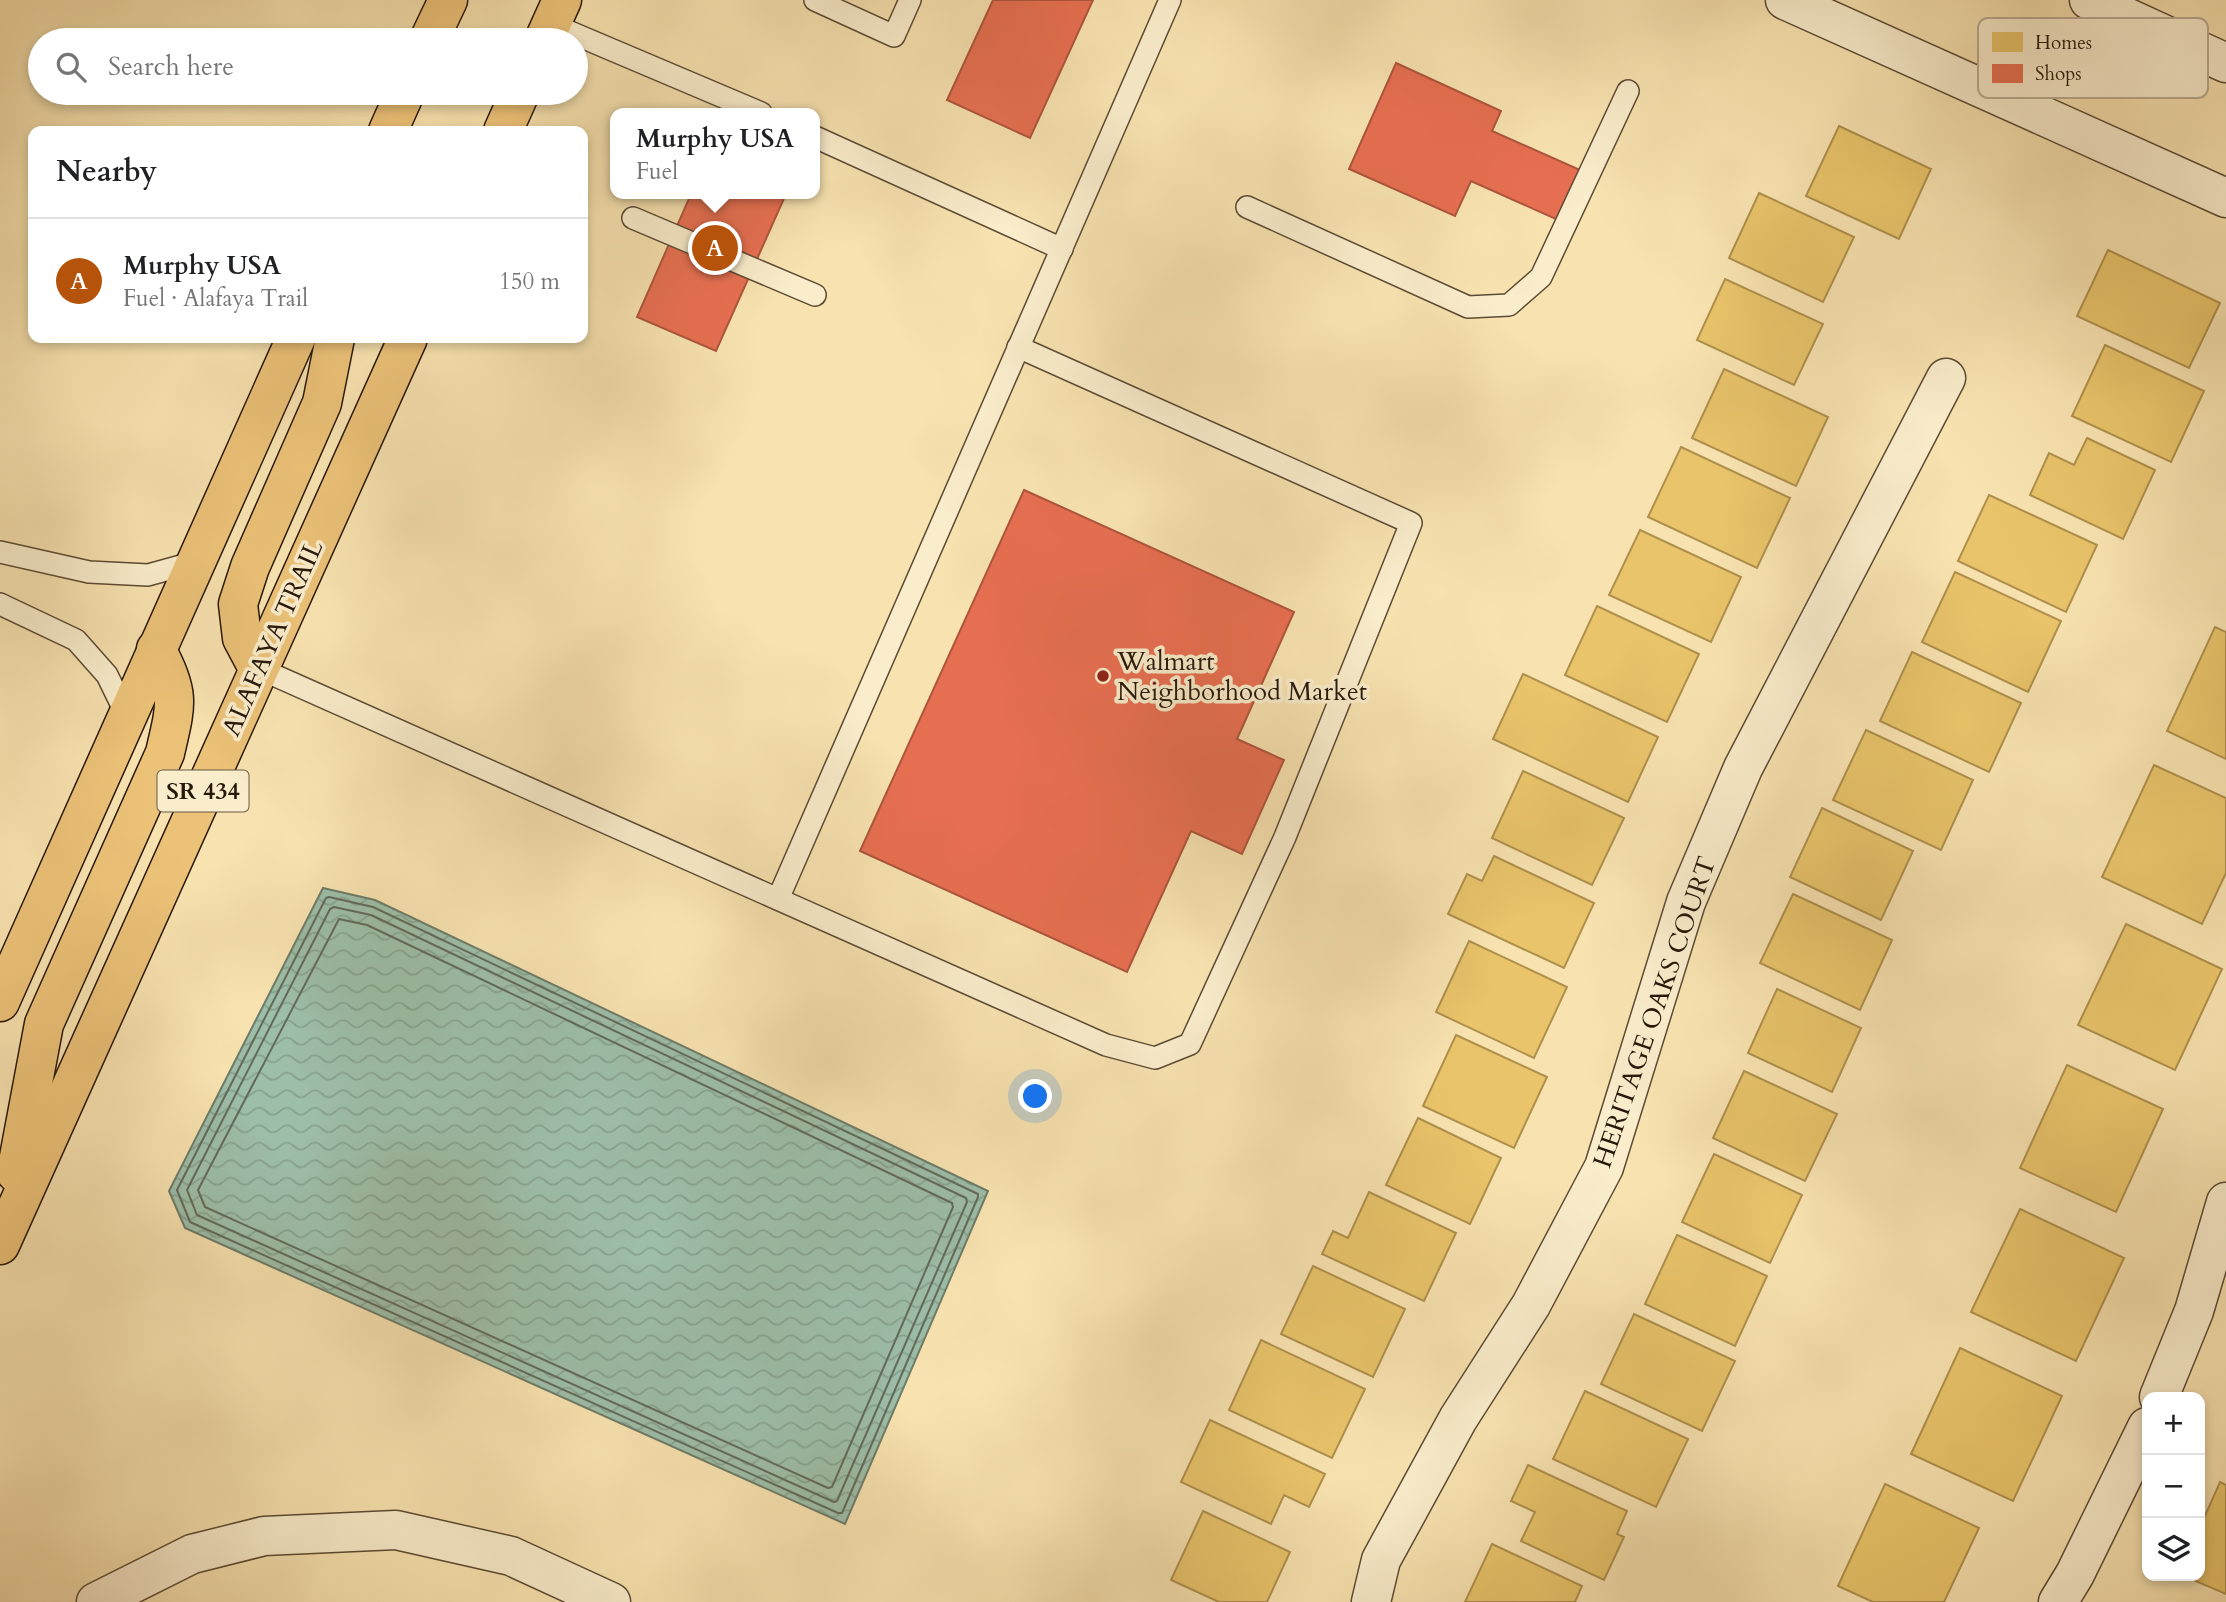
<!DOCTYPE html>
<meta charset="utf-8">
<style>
:root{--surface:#fff;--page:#f6f6f6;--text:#202124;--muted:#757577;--line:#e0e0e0;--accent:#b45309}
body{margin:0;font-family:Cardo,serif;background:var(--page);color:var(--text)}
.controls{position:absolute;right:21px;bottom:21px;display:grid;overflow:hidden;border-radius:14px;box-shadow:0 4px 10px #0003}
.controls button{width:63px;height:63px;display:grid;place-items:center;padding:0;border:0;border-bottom:2px solid var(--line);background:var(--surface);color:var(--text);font:35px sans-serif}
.you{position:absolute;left:1036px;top:1097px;width:24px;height:24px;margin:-18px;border:5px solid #fff;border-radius:50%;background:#1a73e8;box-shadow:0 0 0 10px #1a73e833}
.badge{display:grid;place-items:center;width:46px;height:46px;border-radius:50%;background:var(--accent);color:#fff;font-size:23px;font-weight:700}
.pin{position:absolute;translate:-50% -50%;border:4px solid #fff;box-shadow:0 2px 7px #0006}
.popup{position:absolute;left:610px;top:108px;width:210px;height:91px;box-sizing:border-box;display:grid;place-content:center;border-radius:14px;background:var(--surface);filter:drop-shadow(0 2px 5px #0005);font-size:23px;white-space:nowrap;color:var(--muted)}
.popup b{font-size:26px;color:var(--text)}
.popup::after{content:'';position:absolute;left:50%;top:100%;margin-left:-14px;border:14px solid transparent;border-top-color:var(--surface)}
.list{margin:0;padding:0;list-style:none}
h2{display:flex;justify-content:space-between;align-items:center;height:91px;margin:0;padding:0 28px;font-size:30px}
h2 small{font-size:23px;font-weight:400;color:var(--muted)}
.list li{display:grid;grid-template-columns:46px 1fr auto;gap:21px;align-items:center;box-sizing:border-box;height:126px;padding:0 28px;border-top:2px solid var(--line)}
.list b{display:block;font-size:26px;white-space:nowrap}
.list p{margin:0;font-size:23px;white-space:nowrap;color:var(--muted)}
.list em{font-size:23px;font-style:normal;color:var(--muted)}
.icon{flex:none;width:38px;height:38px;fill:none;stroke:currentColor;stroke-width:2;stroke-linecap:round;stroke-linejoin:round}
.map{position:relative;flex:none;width:2226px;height:1602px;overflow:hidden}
.search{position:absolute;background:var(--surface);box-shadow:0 4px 10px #0003;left:28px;top:28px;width:560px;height:77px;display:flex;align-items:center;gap:18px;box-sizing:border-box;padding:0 24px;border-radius:38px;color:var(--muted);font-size:26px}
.panel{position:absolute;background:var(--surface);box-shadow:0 4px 10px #0003;left:28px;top:126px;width:560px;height:217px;border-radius:14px}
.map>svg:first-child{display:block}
</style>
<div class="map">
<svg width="2226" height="1602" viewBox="0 0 2226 1602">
<defs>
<pattern id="water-waves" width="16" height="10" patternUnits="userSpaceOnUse" patternTransform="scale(1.75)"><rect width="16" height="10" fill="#9dbea9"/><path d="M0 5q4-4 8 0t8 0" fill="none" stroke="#87a390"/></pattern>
</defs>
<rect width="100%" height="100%" fill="#f8e3b0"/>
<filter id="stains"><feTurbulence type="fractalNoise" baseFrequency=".00286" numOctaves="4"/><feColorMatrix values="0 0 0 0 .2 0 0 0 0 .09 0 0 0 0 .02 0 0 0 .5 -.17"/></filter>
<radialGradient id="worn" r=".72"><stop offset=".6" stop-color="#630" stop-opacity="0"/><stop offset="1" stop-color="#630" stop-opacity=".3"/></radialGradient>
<polygon fill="url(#water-waves)" stroke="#6e7c69" stroke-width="2" points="323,888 375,900 988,1191 845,1524 185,1228 169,1191"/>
<g fill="#e9c46a" stroke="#af904d" stroke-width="2">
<polygon points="1839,126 1931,169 1899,239 1806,196"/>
<polygon points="1759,193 1854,237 1823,302 1729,258"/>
<polygon points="2108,250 2220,303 2189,368 2077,316"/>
<polygon points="1725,279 1823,324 1794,385 1697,340"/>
<polygon points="2105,345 2204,391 2171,462 2072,416"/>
<polygon points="1724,369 1828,417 1796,486 1692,438"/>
<polygon points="2087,438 2155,470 2123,539 2030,495 2049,453 2074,465"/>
<polygon points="1681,447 1790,498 1757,568 1648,517"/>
<polygon points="1989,495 2097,545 2066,612 1958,561"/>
<polygon points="1640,530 1741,577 1711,642 1609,595"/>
<polygon points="1955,572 2061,621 2028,692 1922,642"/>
<polygon points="1597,606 1699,654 1667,722 1565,675"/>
<polygon points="2215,627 2226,632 2226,759 2167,731"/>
<polygon points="1912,652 2021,703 1989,772 1880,721"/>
<polygon points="1523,674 1658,737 1628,802 1493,739"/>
<polygon points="1866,730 1973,780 1941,850 1833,800"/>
<polygon points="2154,765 2226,798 2226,873 2202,924 2102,877"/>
<polygon points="1523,771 1624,818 1592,885 1492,838"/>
<polygon points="1822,808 1913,851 1881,920 1790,877"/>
<polygon points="1494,856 1594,903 1564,968 1448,914 1467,874 1482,881"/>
<polygon points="1793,894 1892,940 1860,1010 1760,963"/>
<polygon points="2126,924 2222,969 2175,1070 2078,1025"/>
<polygon points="1469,941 1567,987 1534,1058 1436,1012"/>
<polygon points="1777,989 1861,1028 1832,1092 1748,1053"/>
<polygon points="1456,1035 1547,1077 1514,1148 1423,1106"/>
<polygon points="2067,1065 2163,1109 2116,1212 2020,1168"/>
<polygon points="1744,1071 1837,1114 1805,1181 1713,1138"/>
<polygon points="1418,1118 1501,1158 1470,1224 1386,1185"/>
<polygon points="1714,1154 1802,1195 1770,1263 1682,1222"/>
<polygon points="1369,1192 1456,1233 1424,1301 1322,1254 1333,1231 1348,1238"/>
<polygon points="2020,1209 2124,1258 2076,1361 1971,1312"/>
<polygon points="1677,1235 1767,1276 1735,1346 1645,1304"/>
<polygon points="1313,1266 1405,1309 1373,1377 1281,1334"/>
<polygon points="1634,1314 1735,1361 1702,1431 1601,1384"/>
<polygon points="1261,1340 1365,1389 1332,1458 1229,1410"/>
<polygon points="1960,1348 2062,1396 2013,1501 1911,1454"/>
<polygon points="1585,1391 1688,1439 1656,1507 1553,1459"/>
<polygon points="1210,1420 1325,1474 1309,1507 1284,1495 1271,1524 1181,1482"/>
<polygon points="1528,1465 1627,1511 1617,1534 1624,1537 1604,1580 1521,1541 1535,1512 1511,1501"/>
<polygon points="2220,1482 2226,1485 2226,1594 2184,1576 2200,1576 2200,1527"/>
<polygon points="1885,1484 1979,1528 1944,1602 1873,1602 1838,1586"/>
<polygon points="1203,1511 1290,1552 1267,1602 1219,1602 1171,1580"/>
<polygon points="1492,1544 1582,1586 1575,1602 1465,1602"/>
</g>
<g fill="#e76f51" stroke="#ae553c" stroke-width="2">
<polygon points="993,0 1093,0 1030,138 947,100"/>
<polygon points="1396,63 1501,111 1492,131 1580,170 1558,220 1471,181 1455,216 1349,169"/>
<polygon points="691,194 786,194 716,351 637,317"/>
<polygon points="1024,490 1294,612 1237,739 1284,760 1242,854 1191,831 1127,972 860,851"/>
</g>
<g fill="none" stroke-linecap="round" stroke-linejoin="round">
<g stroke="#626b5a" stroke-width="2">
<polygon points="329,897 373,907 978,1194 978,1197 842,1513 838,1513 190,1222 177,1190 326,898"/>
<polygon points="334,907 371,915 966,1198 967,1202 837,1501 834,1502 197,1215 187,1190 330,909"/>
<polygon points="339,919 367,925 952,1203 953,1207 832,1487 828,1488 205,1207 198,1190"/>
</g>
<defs>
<g id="service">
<polyline points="815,0 894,36 910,0"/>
<polyline points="551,24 761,113"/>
<polyline points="815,137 1062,249"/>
<polyline points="1247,207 1468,307 1509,305 1541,277 1628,91"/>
<polyline points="633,218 815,295"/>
<polyline points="0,552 89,572 148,575 195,562"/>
<polyline points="0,604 76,640 107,675 127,716"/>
<polyline points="258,668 1106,1045 1155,1058 1190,1044 1285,837 1411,523 1018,347"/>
<polyline points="778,899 1170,0"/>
</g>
<g id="minor">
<polyline points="2089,0 2226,63"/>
<polyline points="2159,1397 2194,1311 2226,1202"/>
<polyline points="96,1602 192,1554 264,1536 396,1530 511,1556 611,1602"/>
<polyline points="1371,1602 1381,1560 1458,1419 1531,1305 1604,1167 1686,902 1743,768 1946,378"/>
<polyline points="2058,1602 2075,1574 2147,1427"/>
</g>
<polyline id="tertiary" points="1785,0 2226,198"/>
<g id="primary">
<polyline points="429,40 448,0"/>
<polyline points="544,40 562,0"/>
<polyline points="388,131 405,93"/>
<polyline points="503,131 520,93"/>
<polyline points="258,668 242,638 238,604 250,567 322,403 335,338"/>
<polyline points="0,1002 296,338"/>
<path d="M 16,1173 L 44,1024 L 165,753 C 176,705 181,694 156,649"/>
<polyline points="0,1245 408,338"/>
</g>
</defs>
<use href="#service" stroke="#5c4b34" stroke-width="24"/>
<use href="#minor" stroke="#5c4b34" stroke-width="41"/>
<use href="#tertiary" stroke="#5c4b34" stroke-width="41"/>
<use href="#primary" stroke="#28180a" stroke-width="41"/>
<use href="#service" stroke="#faedcc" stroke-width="21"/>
<use href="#minor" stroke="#faedcc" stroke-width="38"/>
<use href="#tertiary" stroke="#faedcc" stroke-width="38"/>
<use href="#primary" stroke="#ecc278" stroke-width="38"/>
</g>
<circle fill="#8f2418" stroke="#faedcc" stroke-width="2.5" cx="1103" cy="676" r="7"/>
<g text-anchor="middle" stroke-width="7" stroke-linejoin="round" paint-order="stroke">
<rect fill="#faedcc" stroke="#675844" stroke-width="2" x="157.5" y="770.5" width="91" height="41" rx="5"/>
<g font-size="24" font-weight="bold" fill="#28180a">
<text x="203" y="799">SR 434</text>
</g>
<g font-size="26" fill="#28180a" stroke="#faedcc">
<text transform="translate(272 638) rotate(-66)" y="9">ALAFAYA TRAIL</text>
<text transform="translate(1654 1012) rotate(-71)" y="9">HERITAGE OAKS COURT</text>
</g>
<g font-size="26" fill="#28180a" stroke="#faedcc" text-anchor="start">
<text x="1117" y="670">Walmart<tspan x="1117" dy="30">Neighborhood Market</tspan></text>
</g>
</g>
<rect x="1978" y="18" width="230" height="80" rx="10" fill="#faedcc" stroke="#bbad92" stroke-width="2"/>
<rect x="1992" y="32" width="31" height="20" fill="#e9c46a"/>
<rect x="1992" y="64" width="31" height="19" fill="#e76f51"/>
<g font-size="19" fill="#28180a">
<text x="2035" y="49">Homes</text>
<text x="2035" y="80">Shops</text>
</g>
<rect width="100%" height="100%" filter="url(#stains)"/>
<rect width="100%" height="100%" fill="url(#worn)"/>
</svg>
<div class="controls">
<button>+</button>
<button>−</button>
<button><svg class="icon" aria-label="layers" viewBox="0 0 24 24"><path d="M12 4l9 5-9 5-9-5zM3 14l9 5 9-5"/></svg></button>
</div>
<div class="you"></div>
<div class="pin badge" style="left:715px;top:248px">A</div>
<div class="popup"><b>Murphy USA</b>Fuel</div>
<div class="search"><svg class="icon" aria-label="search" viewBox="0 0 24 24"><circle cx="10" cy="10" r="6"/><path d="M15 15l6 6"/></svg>Search here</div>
<section class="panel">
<h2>Nearby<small></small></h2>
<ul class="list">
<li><span class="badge">A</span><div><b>Murphy USA</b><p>Fuel · Alafaya Trail</p></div><em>150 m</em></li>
</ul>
</section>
</div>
